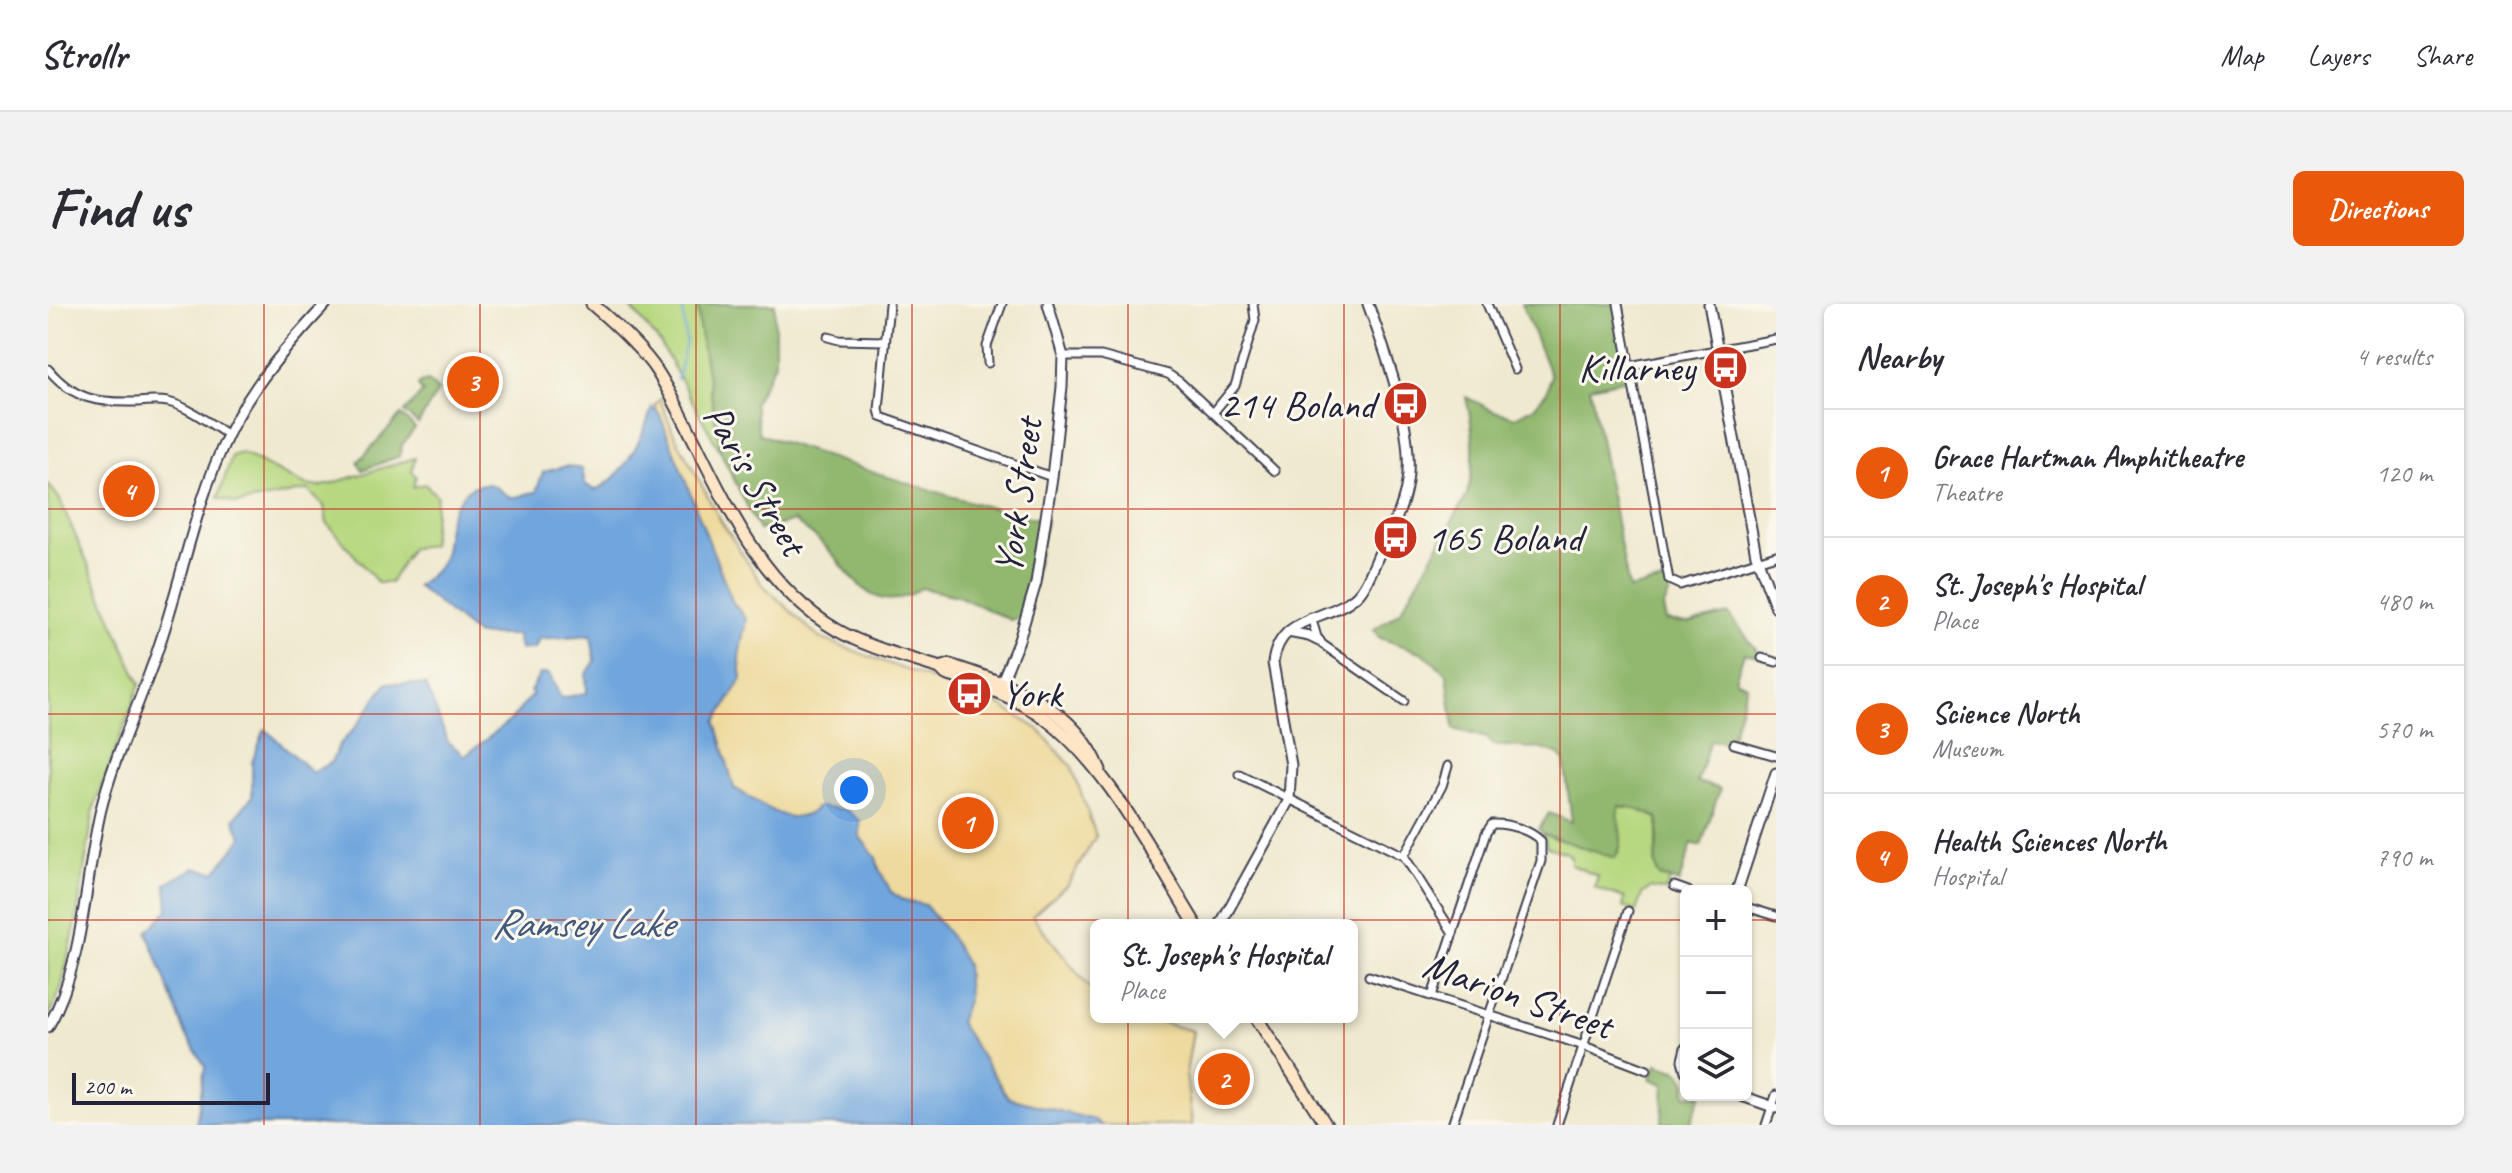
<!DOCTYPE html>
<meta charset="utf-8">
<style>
:root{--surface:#fff;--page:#f2f2f3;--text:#2b2b33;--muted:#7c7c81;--line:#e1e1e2;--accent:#ea580c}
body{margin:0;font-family:Caveat,sans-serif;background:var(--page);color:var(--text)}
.controls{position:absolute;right:24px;bottom:24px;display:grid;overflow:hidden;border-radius:12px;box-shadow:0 2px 6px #0004}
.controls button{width:72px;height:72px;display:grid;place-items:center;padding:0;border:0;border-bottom:2px solid var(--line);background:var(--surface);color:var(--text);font:40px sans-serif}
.scale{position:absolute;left:24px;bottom:20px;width:198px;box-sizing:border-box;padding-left:8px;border:4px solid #22223b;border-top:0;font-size:22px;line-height:28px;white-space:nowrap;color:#22223b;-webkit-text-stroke:6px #fbf7ec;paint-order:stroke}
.you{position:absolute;left:806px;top:486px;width:28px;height:28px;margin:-20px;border:6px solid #fff;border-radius:50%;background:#1a73e8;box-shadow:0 0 0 12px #1a73e833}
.badge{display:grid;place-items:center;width:52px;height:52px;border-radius:50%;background:var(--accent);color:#fff;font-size:26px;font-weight:700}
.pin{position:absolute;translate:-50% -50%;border:4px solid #fff;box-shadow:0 2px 8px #0006}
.popup{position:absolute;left:1042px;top:615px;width:268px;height:104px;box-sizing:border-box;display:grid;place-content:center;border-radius:12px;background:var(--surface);filter:drop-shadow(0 2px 6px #0005);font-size:26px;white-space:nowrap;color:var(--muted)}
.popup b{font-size:30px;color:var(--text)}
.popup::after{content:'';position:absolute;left:50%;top:100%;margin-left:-16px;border:16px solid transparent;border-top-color:var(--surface)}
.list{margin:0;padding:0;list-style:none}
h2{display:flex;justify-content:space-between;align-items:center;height:104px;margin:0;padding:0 32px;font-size:34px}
h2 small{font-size:26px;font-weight:400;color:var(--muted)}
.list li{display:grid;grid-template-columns:52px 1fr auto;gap:24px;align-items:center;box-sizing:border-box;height:128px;padding:0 32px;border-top:2px solid var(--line)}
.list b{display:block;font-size:30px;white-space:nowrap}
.list p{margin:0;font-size:26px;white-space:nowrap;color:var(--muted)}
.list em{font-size:26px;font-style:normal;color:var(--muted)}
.icon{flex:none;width:44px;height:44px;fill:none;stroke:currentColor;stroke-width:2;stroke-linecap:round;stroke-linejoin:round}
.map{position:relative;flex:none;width:1728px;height:821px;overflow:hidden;border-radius:12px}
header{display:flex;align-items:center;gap:48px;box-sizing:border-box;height:112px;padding:0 40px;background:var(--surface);border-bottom:2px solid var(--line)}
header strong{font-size:38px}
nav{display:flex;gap:44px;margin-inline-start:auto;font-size:28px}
.intro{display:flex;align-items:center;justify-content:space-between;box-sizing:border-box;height:192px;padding:0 48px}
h1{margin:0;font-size:56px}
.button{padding:20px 36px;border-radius:12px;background:var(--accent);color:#fff;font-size:28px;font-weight:700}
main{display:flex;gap:48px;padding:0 48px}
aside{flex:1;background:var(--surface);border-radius:12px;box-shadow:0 2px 6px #0004}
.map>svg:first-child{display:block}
</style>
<header>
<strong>Strollr</strong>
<nav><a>Map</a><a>Layers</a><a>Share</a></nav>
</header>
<div class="intro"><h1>Find us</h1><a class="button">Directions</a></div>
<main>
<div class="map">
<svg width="1728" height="821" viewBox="0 0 1728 821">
<rect width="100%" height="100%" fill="#fbf7ec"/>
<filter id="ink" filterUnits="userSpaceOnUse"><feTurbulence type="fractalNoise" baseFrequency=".0125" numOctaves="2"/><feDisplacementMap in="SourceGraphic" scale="16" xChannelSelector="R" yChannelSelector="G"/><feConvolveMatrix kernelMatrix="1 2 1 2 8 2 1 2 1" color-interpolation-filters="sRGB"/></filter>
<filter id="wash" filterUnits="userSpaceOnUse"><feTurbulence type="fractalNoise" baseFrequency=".006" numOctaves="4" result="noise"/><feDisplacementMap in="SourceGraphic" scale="32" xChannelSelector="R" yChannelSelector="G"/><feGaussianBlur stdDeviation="1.8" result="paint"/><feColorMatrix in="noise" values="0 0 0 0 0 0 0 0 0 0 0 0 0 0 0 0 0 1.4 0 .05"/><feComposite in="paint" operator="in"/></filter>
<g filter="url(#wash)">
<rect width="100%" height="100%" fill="#efe9cf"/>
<g fill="#b7d880" stroke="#6c7d5e" stroke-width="2">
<polygon points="580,0 650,0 651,22 673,149 612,39"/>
<polygon points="193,149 257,181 272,183 367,154 364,168 368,172 365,183 377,180 389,192 383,241 363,244 342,279 330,279 279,219 276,202 260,186 189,200 170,194 184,152"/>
<polygon points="0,180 11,194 92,380 46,503 28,618 13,685 0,714"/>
<path d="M 1571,502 L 1583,503 L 1610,514 C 1612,533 1603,554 1610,571 L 1622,576 L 1618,587 L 1602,584 L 1594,590 L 1588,608 L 1575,603 L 1577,594 L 1547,584 L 1550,572 L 1523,561 L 1523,553 L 1519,549 L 1499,543 L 1495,530 L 1557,551 Z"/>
</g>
<g fill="#91b86e" stroke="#5a6d54" stroke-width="2">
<path d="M 650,0 L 727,0 L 727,59 L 706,99 L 711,130 C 806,162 900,195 998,217 L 978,312 L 962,316 L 910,292 L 873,284 C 825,317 806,272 776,241 C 767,232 756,225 746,217 L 711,226 L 673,149 L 651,22 Z"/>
<path d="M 1474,0 L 1570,0 L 1584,74 L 1542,83 L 1581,285 L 1621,276 L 1626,279 L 1615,304 L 1618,317 L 1640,320 L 1681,310 L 1714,353 L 1696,349 L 1687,376 L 1699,381 L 1682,439 L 1662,436 L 1649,478 L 1672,485 L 1653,542 L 1644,539 L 1631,579 L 1610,571 C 1603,554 1613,533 1610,514 C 1599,508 1584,503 1571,502 C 1566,524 1581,531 1567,554 L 1495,530 L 1491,525 L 1501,509 L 1524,518 L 1516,456 C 1502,440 1467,444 1446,441 L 1439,434 L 1406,425 L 1399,370 L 1375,349 L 1332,334 L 1325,326 L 1353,307 L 1418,193 C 1429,159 1426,126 1418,93 L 1446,107 L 1468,113 L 1486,103 L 1499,88 L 1503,72 Z"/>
<polygon points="380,77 390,87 370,120 356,108 375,88 370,82 372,79"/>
<polygon points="353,111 367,124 354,141 352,152 314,166 310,158"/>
<polygon points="1609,760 1631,767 1638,778 1638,791 1653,791 1642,821 1614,819 1616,780 1603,775"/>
</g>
<path fill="#eeda9e" stroke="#887e6c" stroke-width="2" d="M 612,95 L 625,128 L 674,219 L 714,280 L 771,334 L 950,400 L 990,425 L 1024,463 L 1048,532 L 1020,580 L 984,612 L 1048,692 L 1048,713 L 1093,713 L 1145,727 L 1138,769 L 1144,821 L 1053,821 L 1046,816 L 961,794 L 911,718 L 920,695 L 877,602 L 855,596 L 843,588 L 831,565 L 828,554 L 812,533 L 798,506 L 769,503 C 745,530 710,498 686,484 L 668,418 L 694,375 L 691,352 L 698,315 L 685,299 L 607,101 Z"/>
<path fill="#70a6dd" stroke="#49648c" stroke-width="2" d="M 604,103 L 611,109 L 685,299 L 698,315 L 691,352 L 694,375 L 668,418 L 686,484 C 710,497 746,530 769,503 L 798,506 L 812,517 L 812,533 L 828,554 L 831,565 L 843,588 L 855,596 L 877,601 L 900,629 L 918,660 L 920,695 L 911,718 L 960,794 L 1046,816 L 1053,821 L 148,821 L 157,762 L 138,731 L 99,628 L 120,606 L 118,580 L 146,564 L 167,568 L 194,534 L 186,515 L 204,493 L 204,458 L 217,425 L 264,468 L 283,459 L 291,441 L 307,424 L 339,379 L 378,381 L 400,438 L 417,452 L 463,416 L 485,390 L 482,388 L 492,370 L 501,370 L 513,394 L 539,389 L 538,371 L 547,357 L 543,331 L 491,335 L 487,344 L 472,346 L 469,331 L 429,331 L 369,282 C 378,275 391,266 395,255 C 404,226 392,220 415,191 C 420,184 429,180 437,180 C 451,180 455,192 464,193 C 472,194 479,188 488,188 L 495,168 L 518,162 L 534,165 L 537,180 L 547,186 C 576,175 596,131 604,103 Z"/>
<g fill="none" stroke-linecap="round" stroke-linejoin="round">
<polyline stroke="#70a6dd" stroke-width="2" points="629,75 638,38 634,0"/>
</g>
</g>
<g filter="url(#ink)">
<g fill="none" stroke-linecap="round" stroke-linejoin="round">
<defs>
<g id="minor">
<polyline points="841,0 831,106 833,113 1004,173"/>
<polyline points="1439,0 1467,65"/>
<polyline points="1570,0 1621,276 1632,281 1728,251"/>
<polyline points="780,33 791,36 836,37"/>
<polyline points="1015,52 1053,52 1120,70 1132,78 1227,167"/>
<polyline points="940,59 939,42 954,0"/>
<polyline points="1581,62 1728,35"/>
<path d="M 0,65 C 26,96 49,99 89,98 C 99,97 110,96 120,98 C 141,103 161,119 180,131"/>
<polyline points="1165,109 1187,82 1207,16 1205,0"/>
<polyline points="1263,313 1269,333 1274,340 1356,397"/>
<polyline points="1714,354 1728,358"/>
<polyline points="1686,440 1728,452"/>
<polyline points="1191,470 1356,552 1405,629"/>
<polyline points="1356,552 1394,482 1400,462"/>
<polyline points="1626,582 1640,587"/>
<polyline points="1698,603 1728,612"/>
<polyline points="1321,672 1536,742 1599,766"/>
<path d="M 1384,692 L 1438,529 L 1444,520 C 1460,519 1482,526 1493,537 L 1493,557 L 1404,821"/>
<polyline points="1509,821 1580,607"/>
<polyline points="1718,821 1728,791"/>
</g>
<g id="tertiary">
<polyline points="1661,0 1708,251 1728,304"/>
<polyline points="1240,328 1261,332 1271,337"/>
<polyline points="952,382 971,336 988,279 1004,173 1014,83 1015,52 1000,0"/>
<polyline points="1689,587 1728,469"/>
<path d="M 1172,621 L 1241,496 L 1243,461 L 1225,359 C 1231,311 1278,317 1306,294 C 1319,284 1326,260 1333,246 C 1343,226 1354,206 1358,184 C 1369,133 1338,49 1320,0"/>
<path d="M 0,723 C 37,658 36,577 53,505 C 67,449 94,395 112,339 C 135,270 148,198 180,131 C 203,82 241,40 278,0"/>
<polyline points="1638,744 1635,756 1638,767"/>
<polyline points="1691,791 1728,804"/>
</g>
<g id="secondary">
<path d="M 544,0 C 565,18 587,38 604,60 C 618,79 629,103 640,124 C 678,199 713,282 789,326 C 820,344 858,353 892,364 L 898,370 C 929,380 960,390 988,408 C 1056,453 1105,552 1148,621"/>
<path d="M 892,364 L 902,361 C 962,381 1026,401 1052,466"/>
<polyline points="1208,713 1278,821"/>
</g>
</defs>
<use href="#minor" stroke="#414051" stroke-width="11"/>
<use href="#tertiary" stroke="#414051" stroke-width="13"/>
<use href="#secondary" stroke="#414051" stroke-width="15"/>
<use href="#minor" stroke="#fff" stroke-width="7"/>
<use href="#tertiary" stroke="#fff" stroke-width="9"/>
<use href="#secondary" stroke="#fde5c5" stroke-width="11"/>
</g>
</g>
<path fill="none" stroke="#c8321e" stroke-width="2" stroke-opacity="0.55" d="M 216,0 L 216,821M 432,0 L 432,821M 648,0 L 648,821M 864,0 L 864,821M 1080,0 L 1080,821M 1296,0 L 1296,821M 1512,0 L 1512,821M 0,205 L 1728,205M 0,410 L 1728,410M 0,616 L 1638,616M 1698,616 L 1728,616"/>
<defs>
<symbol id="bus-disc" viewBox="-11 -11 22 22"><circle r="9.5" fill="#c8321e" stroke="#fbf7ec"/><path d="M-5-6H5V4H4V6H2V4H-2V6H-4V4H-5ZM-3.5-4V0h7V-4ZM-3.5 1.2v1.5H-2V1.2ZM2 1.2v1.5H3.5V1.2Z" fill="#fff"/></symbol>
</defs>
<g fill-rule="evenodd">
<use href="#bus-disc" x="1652" y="38" width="51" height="51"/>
<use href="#bus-disc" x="1332" y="74" width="51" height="51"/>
<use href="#bus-disc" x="1322" y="208" width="51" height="51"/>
<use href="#bus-disc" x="896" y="364" width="51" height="51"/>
</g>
<g text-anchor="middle" stroke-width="6" stroke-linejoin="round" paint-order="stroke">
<g font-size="40" fill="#22223b" stroke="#fbf7ec" text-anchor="end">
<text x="1647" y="77">Killarney</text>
<text x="1327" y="114">214 Boland</text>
<text x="1379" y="247" text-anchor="start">165 Boland</text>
<text x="953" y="403" text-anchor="start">York</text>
</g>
<g font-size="40" fill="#22223b" stroke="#fbf7ec">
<text transform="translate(708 175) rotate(60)" y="14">Paris Street</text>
<text transform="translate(969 192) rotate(-82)" y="14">York Street</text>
<text transform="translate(1470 690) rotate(19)" y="14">Marion Street</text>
</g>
<g font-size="42" font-style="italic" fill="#41577c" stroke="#fbf7ec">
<text x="534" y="633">Ramsey Lake</text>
</g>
</g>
</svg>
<div class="controls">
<button>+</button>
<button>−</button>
<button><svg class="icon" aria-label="layers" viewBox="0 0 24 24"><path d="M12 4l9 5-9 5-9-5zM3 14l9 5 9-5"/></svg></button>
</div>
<div class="scale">200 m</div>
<div class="you"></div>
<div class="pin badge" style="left:920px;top:519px">1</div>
<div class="pin badge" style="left:1176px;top:775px">2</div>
<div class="popup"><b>St. Joseph's Hospital</b>Place</div>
<div class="pin badge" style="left:425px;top:78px">3</div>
<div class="pin badge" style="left:81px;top:187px">4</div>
</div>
<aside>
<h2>Nearby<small>4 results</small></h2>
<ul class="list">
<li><span class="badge">1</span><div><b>Grace Hartman Amphitheatre</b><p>Theatre</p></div><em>120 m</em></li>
<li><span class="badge">2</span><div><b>St. Joseph's Hospital</b><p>Place</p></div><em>480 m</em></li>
<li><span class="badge">3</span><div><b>Science North</b><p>Museum</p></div><em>570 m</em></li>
<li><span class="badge">4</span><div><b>Health Sciences North</b><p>Hospital</p></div><em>790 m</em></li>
</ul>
</aside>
</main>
